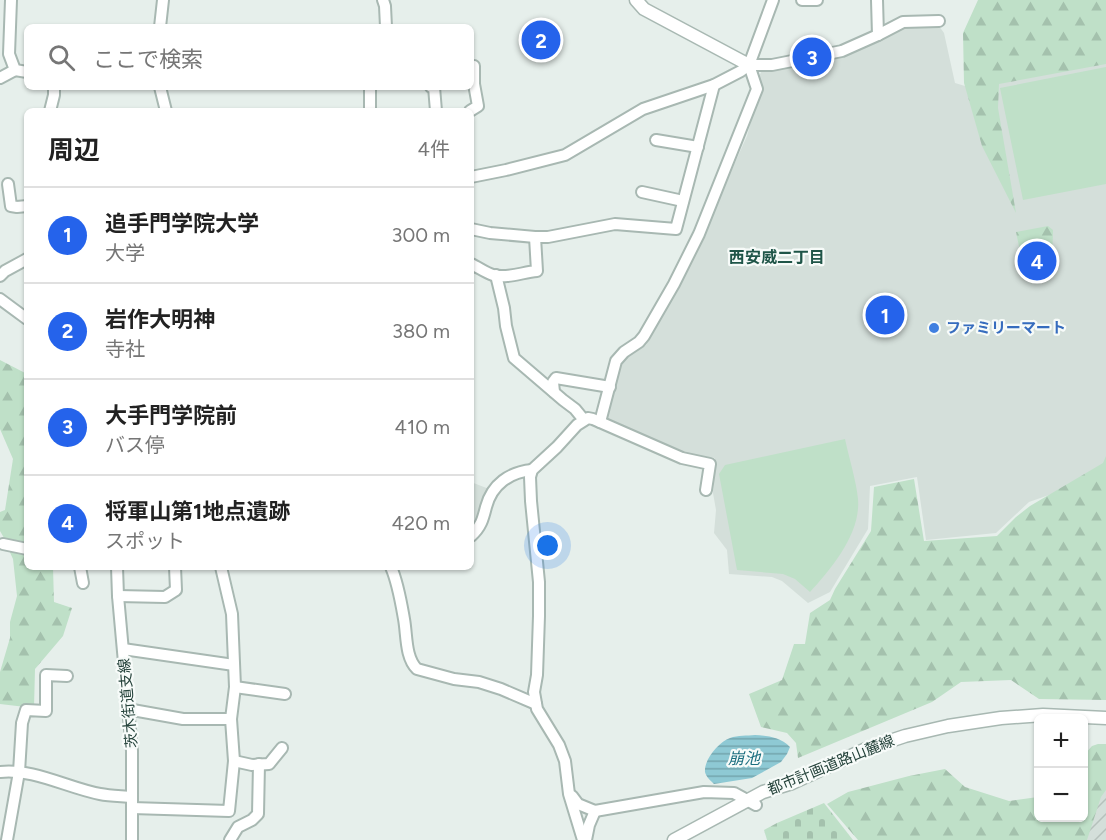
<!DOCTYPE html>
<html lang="ja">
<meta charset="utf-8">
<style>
:root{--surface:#fff;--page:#f2f2f2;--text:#222;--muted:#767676;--line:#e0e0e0;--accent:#2563eb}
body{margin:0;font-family:Figtree,"Noto Sans JP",sans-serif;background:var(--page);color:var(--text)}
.controls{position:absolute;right:18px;bottom:18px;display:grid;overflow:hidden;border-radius:9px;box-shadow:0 2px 4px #0004}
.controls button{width:54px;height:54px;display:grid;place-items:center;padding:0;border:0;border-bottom:2px solid var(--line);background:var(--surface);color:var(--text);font:30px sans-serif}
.you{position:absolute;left:548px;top:546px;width:21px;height:21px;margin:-15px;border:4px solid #fff;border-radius:50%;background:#1a73e8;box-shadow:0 0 0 9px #1a73e833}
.badge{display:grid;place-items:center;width:39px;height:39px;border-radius:50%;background:var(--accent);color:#fff;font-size:20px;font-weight:700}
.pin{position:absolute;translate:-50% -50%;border:3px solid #fff;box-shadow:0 2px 6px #0006}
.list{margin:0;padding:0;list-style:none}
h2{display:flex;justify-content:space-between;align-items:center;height:78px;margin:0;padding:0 24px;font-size:26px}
h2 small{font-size:20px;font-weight:400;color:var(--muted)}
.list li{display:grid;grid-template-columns:39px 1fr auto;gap:18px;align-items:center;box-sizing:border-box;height:96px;padding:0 24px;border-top:2px solid var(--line)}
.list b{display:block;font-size:22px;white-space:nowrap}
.list p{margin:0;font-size:20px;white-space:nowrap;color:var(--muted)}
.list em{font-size:20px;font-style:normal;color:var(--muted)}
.icon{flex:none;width:33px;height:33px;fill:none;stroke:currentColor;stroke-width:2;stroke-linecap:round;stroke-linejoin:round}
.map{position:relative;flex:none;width:1106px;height:840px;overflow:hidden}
.search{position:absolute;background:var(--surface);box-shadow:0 2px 4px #0004;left:24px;top:24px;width:450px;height:66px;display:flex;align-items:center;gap:15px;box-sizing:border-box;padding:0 21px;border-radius:9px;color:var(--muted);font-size:22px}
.panel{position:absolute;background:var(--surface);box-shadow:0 2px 4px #0004;left:24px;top:108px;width:450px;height:462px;border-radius:9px}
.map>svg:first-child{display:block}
</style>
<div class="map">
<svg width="1106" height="840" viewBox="0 0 1106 840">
<defs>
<pattern id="industrial-furrows" width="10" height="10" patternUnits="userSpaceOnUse" patternTransform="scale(1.5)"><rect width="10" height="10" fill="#d4dfda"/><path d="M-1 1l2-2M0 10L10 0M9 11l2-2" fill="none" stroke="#b6c1bc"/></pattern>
<pattern id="forest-firs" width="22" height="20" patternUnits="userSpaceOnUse" patternTransform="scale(1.5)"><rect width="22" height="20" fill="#bfe0c8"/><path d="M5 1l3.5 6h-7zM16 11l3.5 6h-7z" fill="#a4c1ad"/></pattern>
<pattern id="cemetery-stones" width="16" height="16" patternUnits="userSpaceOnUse" patternTransform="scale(1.5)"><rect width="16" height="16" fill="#bfe0c8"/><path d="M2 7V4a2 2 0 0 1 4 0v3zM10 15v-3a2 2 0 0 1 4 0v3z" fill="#a4c1ad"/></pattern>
<pattern id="water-rules" width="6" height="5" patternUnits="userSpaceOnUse" patternTransform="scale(1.5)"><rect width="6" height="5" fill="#8ec9d4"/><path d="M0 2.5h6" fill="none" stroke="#74a5ad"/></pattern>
</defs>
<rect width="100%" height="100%" fill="#e6efeb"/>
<g fill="#d4dfda">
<polygon points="939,26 944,33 955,83 965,86 1106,51 1106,475 1029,502 996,533 926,540 917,477 870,486 868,529 830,592 808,603 782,581 772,577 729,574 727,550 714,533 716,510 713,493 715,458 686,454 603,419 622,359 646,345 680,285 747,136 759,92 759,76 763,69 843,55 879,41 903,28"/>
<polygon points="471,482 489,489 482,517 471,533"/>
</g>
<polygon fill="url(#industrial-furrows)" points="1106,778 1106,840 1071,840"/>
<g fill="url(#forest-firs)">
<polygon points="978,0 1106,0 1106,64 999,84 998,108 1016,213 982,146 964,83 963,33"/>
<polygon points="1048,226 1053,230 1052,269 1048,275 1031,278 1025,275 1016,232"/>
<polygon points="0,360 27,374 27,546 7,543 0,531 0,512 5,510 13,459 0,429"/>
<polygon points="1106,456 1106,700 1039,699 1011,680 961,682 932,702 798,758 796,743 787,733 761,727 749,694 782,680 794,644 805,644 810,613 830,600 835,589 871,531 874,487 914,479 924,541 997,536 1016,517 1030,506 1103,463"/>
<polygon points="8,548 27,551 27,567 53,567 54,602 72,608 63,636 35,669 34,708 0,704 0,672 10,638 10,622 17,596 13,559"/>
<polygon points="1098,744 1106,744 1106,790 1101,797 1087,840 858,840 827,804 848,792 909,776 945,769 965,787 1009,801 1038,797 1038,818 1084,818 1084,755 1092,746"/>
</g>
<polygon fill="url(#cemetery-stones)" points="824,803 853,840 767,840 764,830 777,823"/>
<g fill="#bfe0c8">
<polygon points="1106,67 1106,184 1023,200 1000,88"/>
<path d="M 845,439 C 849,458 856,480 858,499 C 861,533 832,568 810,592 L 795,579 L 783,574 L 737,570 L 719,474 L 725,465 Z"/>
</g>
<path fill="url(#water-rules)" d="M 755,735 C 768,736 780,737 790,747 L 787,754 L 781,762 L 752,778 L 714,784 C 711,781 706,777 705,772 C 704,759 719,742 730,738 C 738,735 747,736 755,735 Z"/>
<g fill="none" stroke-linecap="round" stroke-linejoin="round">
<defs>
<g id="minor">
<polyline points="11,0 9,54 15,70 27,72"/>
<polyline points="383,0 385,6 386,27"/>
<polyline points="802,0 817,0"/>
<polyline points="877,0 878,35"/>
<polyline points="160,27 163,0"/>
<polyline points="749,65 772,65 842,51 878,35 903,22 939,21"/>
<polyline points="0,78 15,70"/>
<polyline points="160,87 166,111"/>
<polyline points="431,87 434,87 436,111"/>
<polyline points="370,88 370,111"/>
<polyline points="50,111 54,95 54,87"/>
<polyline points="470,111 478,106 474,84 474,66"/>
<polyline points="656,140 698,147"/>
<polyline points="471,177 506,170 565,155 643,109 714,85 741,71 749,65 773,0"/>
<polyline points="8,184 11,206 17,207 27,206"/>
<polyline points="642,192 683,201"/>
<polyline points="471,229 490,233 535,237 548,237 615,224 676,229 714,85"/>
<path d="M 471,264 C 478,267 486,273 493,275 C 507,279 523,272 537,271 L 535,237"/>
<polyline points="496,275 504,308 506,326 514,358 563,400 575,409 584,420"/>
<polyline points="0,276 5,271 27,259"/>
<polyline points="0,299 27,319"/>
<polyline points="554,392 553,382 556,378 610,387"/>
<polyline points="600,422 616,361 624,352 639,342 644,336 674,284 699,234 757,89 749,65"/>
<path d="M 471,536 C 481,527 483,519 486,507 C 492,484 510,472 532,470"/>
<polyline points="3,544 27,549"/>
<polyline points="80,567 83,583"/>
<polyline points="117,567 118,596 132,751 132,840"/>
<path d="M 391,567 C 398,583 401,602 404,619 C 407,635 405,657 417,669 L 454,679 L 479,682 L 501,689 L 536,704"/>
<polyline points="118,596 165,597 176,590 175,567"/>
<polyline points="123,649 234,665"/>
<polyline points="235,687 285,694"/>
<polyline points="127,709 183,719 231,719"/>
<polyline points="234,761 252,765 269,764 282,748"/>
<path d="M 0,772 C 33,768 68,788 100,794 C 110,796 122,796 132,797"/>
<polyline points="572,796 578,804 595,811 704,792 734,793 756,805"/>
<polyline points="132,808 229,811 234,761 231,719 235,687 232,614 221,567"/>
<polyline points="7,840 19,772 22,723 26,710 46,711 46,675 67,676"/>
<polyline points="230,840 238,827 252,820 258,814 259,764"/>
<polyline points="583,840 569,794 565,761 559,745 537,709 534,692 537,675 539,616 539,582 531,501 530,477 532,470 557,447 577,425 588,418 593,419 682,458 710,464 706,490"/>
<polyline points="586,840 589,825 595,811"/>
</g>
<g id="tertiary">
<polyline points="636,0 644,9 749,65"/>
<polyline points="674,840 763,792 792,783 866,749 905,736 948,726 1001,718 1043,715 1106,718"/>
</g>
</defs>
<use href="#minor" stroke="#a8b8b2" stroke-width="14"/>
<use href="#tertiary" stroke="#a8b8b2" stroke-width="15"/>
<use href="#minor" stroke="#fff" stroke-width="10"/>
<use href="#tertiary" stroke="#fff" stroke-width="12"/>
</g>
<circle fill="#3f7fe0" stroke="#f7fbf9" stroke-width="2" cx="934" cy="328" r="6"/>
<g text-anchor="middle" stroke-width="4.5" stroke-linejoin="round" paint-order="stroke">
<g font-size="15" font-weight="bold" fill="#366cbe" stroke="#f7fbf9" text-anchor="start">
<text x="946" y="333">ファミリーマート</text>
</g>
<g font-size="15" fill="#24423a" stroke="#f7fbf9">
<text transform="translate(128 703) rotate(-95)" y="5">茨木街道支線</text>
<text transform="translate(831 765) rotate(-22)" y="5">都市計画道路山麓線</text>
</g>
<g font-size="16" font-weight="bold" fill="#1f5548" stroke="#f7fbf9">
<text x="777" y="263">西安威二丁目</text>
</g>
<g font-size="16" font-style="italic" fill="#1c6f80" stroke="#f7fbf9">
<text x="744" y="764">崩池</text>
</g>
</g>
</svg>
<div class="controls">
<button>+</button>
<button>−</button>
</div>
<div class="you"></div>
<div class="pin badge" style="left:885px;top:315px">1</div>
<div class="pin badge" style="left:541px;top:40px">2</div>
<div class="pin badge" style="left:812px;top:57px">3</div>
<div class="pin badge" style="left:1037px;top:261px">4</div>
<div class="search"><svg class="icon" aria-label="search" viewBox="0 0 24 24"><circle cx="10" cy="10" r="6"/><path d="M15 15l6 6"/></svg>ここで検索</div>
<section class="panel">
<h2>周辺<small>4件</small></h2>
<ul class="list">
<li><span class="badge">1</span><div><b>追手門学院大学</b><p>大学</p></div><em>300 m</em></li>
<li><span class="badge">2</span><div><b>岩作大明神</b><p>寺社</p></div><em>380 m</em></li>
<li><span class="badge">3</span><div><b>大手門学院前</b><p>バス停</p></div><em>410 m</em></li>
<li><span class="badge">4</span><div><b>将軍山第1地点遺跡</b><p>スポット</p></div><em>420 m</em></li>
</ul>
</section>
</div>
